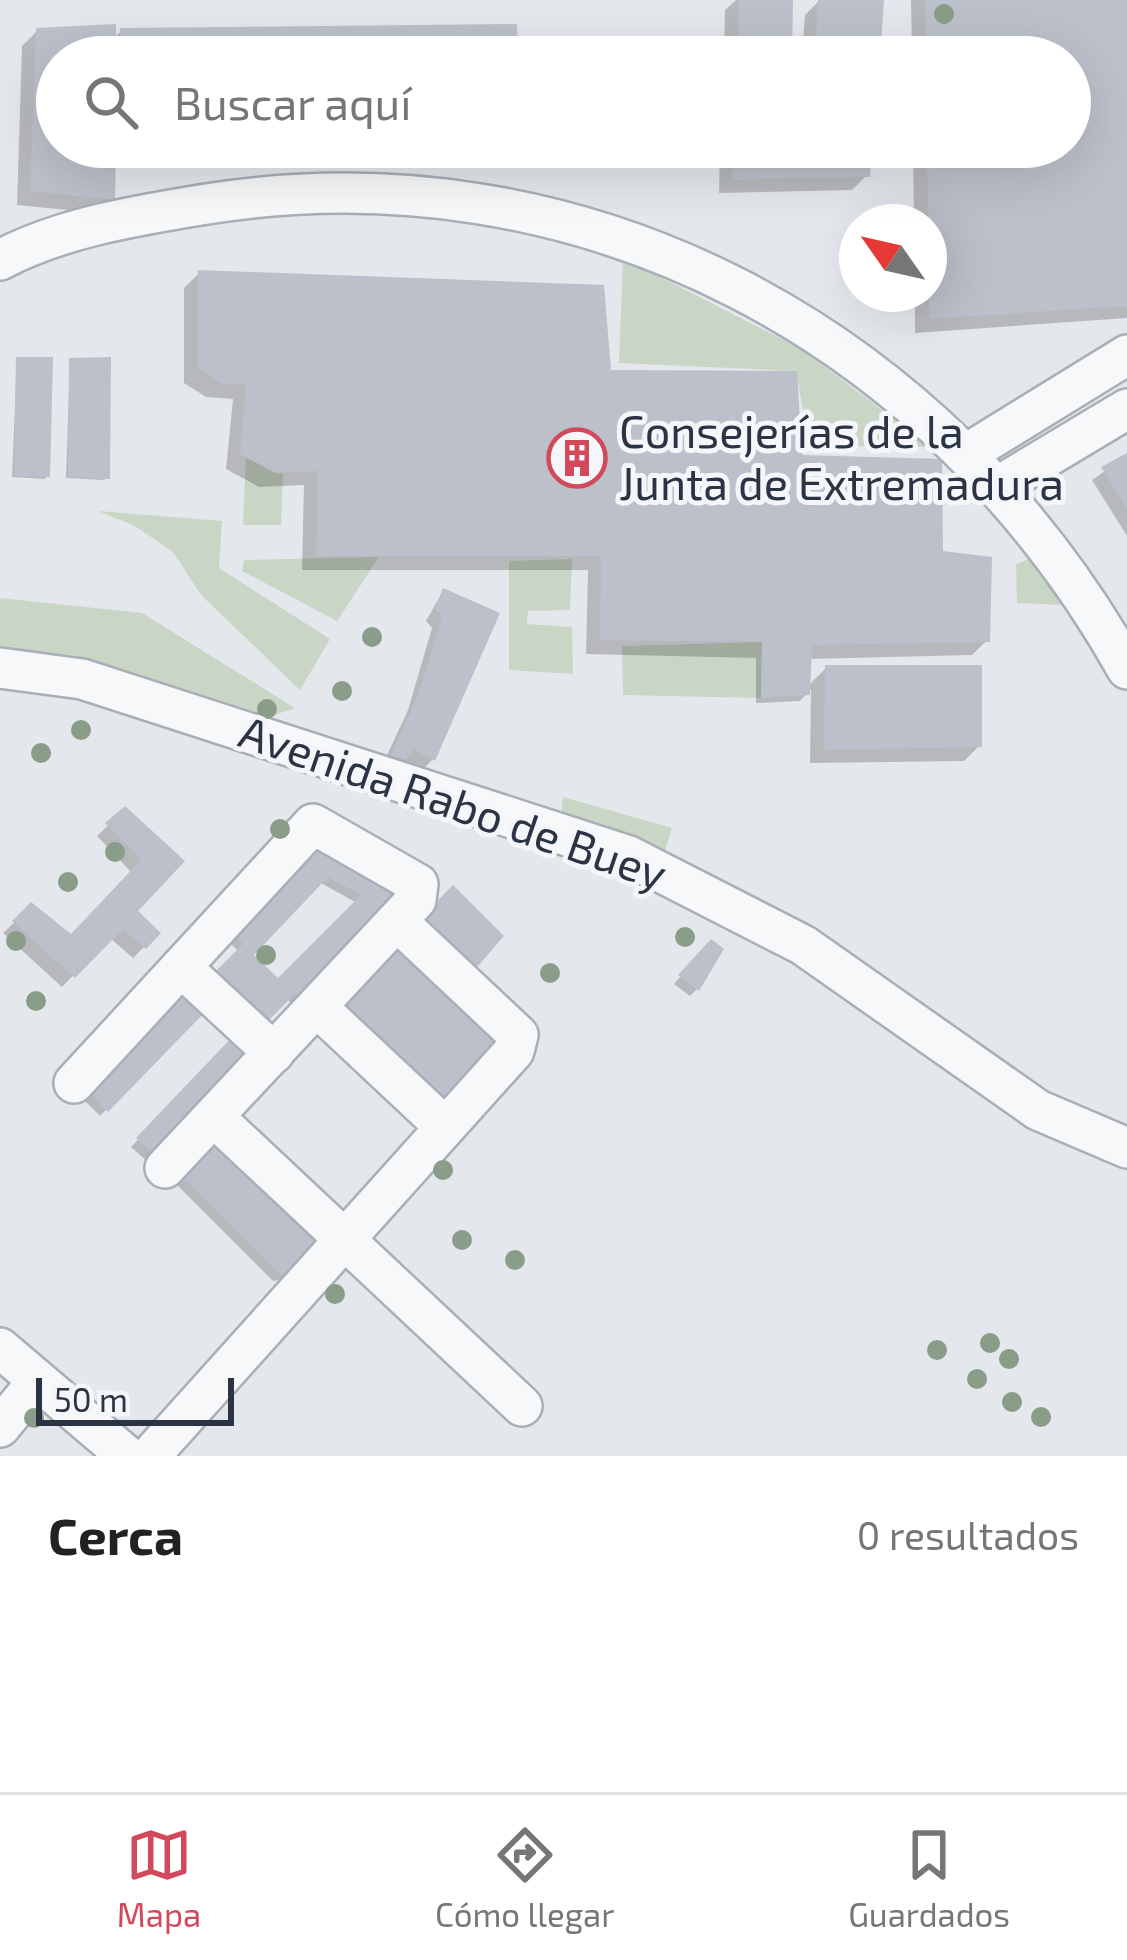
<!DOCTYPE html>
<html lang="es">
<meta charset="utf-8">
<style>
:root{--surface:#fff;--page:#f2f2f2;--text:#222;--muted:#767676;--line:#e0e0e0;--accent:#d1495b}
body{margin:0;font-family:"Exo 2",sans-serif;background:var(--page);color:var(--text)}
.compass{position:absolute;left:839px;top:204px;width:108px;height:108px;border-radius:50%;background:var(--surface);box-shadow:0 12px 48px #0002;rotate:304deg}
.scale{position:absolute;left:36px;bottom:30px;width:198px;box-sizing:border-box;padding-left:12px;border:6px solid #2b3445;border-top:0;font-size:33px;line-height:42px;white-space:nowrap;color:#2b3445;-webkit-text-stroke:9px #f4f6f9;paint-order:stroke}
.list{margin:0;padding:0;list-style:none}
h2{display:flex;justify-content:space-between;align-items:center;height:156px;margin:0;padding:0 48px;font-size:51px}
h2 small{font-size:39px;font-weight:400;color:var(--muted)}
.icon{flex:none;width:66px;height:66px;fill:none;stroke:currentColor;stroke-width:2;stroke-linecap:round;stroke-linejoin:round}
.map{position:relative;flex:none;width:1127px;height:1456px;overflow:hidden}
.search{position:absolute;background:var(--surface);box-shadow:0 12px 48px #0002;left:36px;right:36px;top:36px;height:132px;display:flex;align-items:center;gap:30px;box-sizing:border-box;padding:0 42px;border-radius:66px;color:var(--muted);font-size:45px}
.sheet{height:336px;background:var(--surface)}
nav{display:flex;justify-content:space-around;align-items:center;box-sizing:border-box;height:168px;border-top:3px solid var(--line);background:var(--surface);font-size:33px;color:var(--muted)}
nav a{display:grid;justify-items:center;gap:6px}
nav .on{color:var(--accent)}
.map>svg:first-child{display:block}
</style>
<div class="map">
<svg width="1127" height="1456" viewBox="0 0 1127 1456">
<rect width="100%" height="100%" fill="#e4e7ec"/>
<g fill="#c9d6c5">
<polygon points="623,258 801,349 931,447 809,445 796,371 619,363"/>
<polygon points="246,457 283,473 281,525 243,525"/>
<polygon points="98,511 222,521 219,568 330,639 300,690 201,595 173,552 135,526"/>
<polygon points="379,557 337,621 242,571 244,560"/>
<polygon points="572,559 570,610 528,611 527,624 572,627 573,674 509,670 509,561"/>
<polygon points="1029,559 1065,605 1017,603 1016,564"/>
<polygon points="0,598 142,613 295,708 265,718 0,654"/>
<polygon points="762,642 761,698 623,695 622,646"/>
<polygon points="563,797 672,828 664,854 561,814"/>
</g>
<g fill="#0003" fill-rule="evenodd">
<polygon points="736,0 790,0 789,57 724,57 725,10"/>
<polygon points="820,0 881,0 877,57 802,57 805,15"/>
<polygon points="911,0 1127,0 1127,318 915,333 915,294 929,294 929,222 914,222 913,147 1070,147 1070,57 912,57"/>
<polygon points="37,31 113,39 121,31 515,57 57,57 57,147 113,147 112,199 98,213 17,205 22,46"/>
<polygon points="720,147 869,147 867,175 852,190 719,193"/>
<polygon points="199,273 608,373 799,458 940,554 987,640 972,655 808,659 807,687 826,668 979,746 964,761 810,763 811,689 800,701 756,703 756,658 586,654 588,570 302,570 304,485 259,487 226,469 233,399 206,397 184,383 184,288"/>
<polygon points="17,360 47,476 45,479 12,477"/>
<polygon points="70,361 107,478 104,480 66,478"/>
<polygon points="1127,456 1127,536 1092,480"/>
<polygon points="443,591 496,615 432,760 421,771 402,760 393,770 382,766 408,710 432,628 426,621"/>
<polygon points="125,810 181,861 134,911 144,947 133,958 110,938 62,987 3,933 32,906 71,938 132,873 97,836"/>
<path d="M 321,844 L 397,898 L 294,1006 L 226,939 ZM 319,882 L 357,903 L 278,982 L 249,956 Z"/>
<polygon points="711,943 697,989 690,996 674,984"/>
<polygon points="202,1010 100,1116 82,1098"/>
<polygon points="234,1039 151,1165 131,1147"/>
<polygon points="211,1146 293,1277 273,1281 174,1182"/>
</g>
<g fill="#bbc0ca" fill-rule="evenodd">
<polygon points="739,0 793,0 792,57 737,57"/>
<polygon points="818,0 884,0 880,57 815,57"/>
<polygon points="925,0 1127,0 1127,306 929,319 927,147 1070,147 1070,57 926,57"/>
<polygon points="116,24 116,57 57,57 57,147 116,147 115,200 30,191 36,28"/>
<polygon points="517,24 518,57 121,57 120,28"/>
<polygon points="733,147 872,147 870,177 732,180"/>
<polygon points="198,270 604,285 611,370 797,371 802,455 942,459 943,551 992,557 990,642 812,645 810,695 761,698 762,642 600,640 601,556 316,556 318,471 275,473 240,454 246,385 221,383 198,368"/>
<polygon points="16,357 53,357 50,477 14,476"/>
<polygon points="111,357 110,479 68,477 69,358"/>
<polygon points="1127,453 1127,508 1101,467"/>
<polygon points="443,588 500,613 435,761 413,749 406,760 391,755 418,696 442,616 435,609"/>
<polygon points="825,665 982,665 982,747 824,750"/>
<polygon points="125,806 185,861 138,911 161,933 146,949 123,929 75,978 12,921 31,902 71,934 141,860 105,823"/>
<path d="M 321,840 L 369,867 L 401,898 L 303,1001 L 295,994 L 260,1029 L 208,979 L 243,944 L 231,930 ZM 328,877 L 361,895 L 278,978 L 254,955 Z"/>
<polygon points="453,885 504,936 471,974 417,922"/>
<polygon points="711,939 724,949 699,991 678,975"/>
<polygon points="396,941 505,1040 440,1111 331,1010"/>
<polygon points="185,988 207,1010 108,1112 87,1090"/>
<polygon points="234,1035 255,1056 160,1160 136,1138"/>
<polygon points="211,1142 323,1246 303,1271 281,1275 178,1173"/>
</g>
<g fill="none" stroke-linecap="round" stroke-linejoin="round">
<defs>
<g id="minor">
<path d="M 0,260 C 60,228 134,216 200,205 C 583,142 940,335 1127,669"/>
<polyline points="968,453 1127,355"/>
<polyline points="997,487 1127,409"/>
<polyline points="0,668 82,679 629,856 803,945 1038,1110 1127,1148"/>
<polyline points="181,967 274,1053"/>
<polyline points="317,1007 444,1126"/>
<polyline points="74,1083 313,824 418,884 416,900 165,1168"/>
<polyline points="214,1117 522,1406"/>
<polyline points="0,1348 127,1456"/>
<polyline points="0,1427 38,1381"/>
<polyline points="150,1456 514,1051 518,1035 397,921"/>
</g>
</defs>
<use href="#minor" stroke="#a9aeb7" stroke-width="44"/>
<use href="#minor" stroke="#f7f8fa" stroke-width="39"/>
</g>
<g fill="#899d89">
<circle cx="944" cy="14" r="10"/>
<circle cx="372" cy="637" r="10"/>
<circle cx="342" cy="691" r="10"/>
<circle cx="267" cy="709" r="10"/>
<circle cx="81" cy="730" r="10"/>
<circle cx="41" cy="753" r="10"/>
<circle cx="280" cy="829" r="10"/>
<circle cx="115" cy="852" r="10"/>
<circle cx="68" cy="882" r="10"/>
<circle cx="685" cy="937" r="10"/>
<circle cx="16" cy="941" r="10"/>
<circle cx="266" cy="955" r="10"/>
<circle cx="550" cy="973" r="10"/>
<circle cx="36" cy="1001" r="10"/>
<circle cx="443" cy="1170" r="10"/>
<circle cx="462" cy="1240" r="10"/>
<circle cx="515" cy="1260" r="10"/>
<circle cx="335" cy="1294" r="10"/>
<circle cx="990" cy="1343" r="10"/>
<circle cx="937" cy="1350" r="10"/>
<circle cx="1009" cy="1359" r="10"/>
<circle cx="977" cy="1379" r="10"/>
<circle cx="1012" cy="1402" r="10"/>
<circle cx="1041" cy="1417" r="10"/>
<circle cx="34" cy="1418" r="10"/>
</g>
<defs>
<symbol id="building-ring" viewBox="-11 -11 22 22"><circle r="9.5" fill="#f4f6f9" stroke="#d1495b" stroke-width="1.5"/><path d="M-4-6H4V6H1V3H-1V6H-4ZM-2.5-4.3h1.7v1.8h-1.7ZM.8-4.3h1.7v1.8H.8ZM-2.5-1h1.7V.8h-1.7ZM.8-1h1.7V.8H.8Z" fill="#d1495b"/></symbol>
</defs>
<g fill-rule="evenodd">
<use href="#building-ring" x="544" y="425" width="66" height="66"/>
</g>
<g text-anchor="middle" stroke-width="10" stroke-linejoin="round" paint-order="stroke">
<g font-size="45" fill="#2b3445" stroke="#f4f6f9" text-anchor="start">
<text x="619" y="448">Consejerías de la<tspan x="619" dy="52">Junta de Extremadura</tspan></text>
</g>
<g font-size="45" fill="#2b3445" stroke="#f4f6f9">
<text transform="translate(453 803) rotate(19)" y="16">Avenida Rabo de Buey</text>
</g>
</g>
</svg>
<svg class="compass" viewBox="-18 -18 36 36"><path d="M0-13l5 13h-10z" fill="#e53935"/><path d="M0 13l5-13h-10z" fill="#767676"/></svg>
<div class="scale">50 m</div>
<div class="search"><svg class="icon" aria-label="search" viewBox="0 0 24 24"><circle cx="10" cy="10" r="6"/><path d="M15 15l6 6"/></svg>Buscar aquí</div>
</div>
<section class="sheet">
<h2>Cerca<small>0 resultados</small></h2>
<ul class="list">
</ul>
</section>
<nav>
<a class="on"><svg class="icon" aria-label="map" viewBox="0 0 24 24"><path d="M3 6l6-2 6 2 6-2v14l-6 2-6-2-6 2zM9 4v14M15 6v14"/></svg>Mapa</a>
<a><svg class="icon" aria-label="directions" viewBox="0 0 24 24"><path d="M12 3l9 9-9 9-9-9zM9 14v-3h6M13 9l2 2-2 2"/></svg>Cómo llegar</a>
<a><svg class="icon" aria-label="saved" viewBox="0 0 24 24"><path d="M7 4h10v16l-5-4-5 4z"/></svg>Guardados</a>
</nav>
